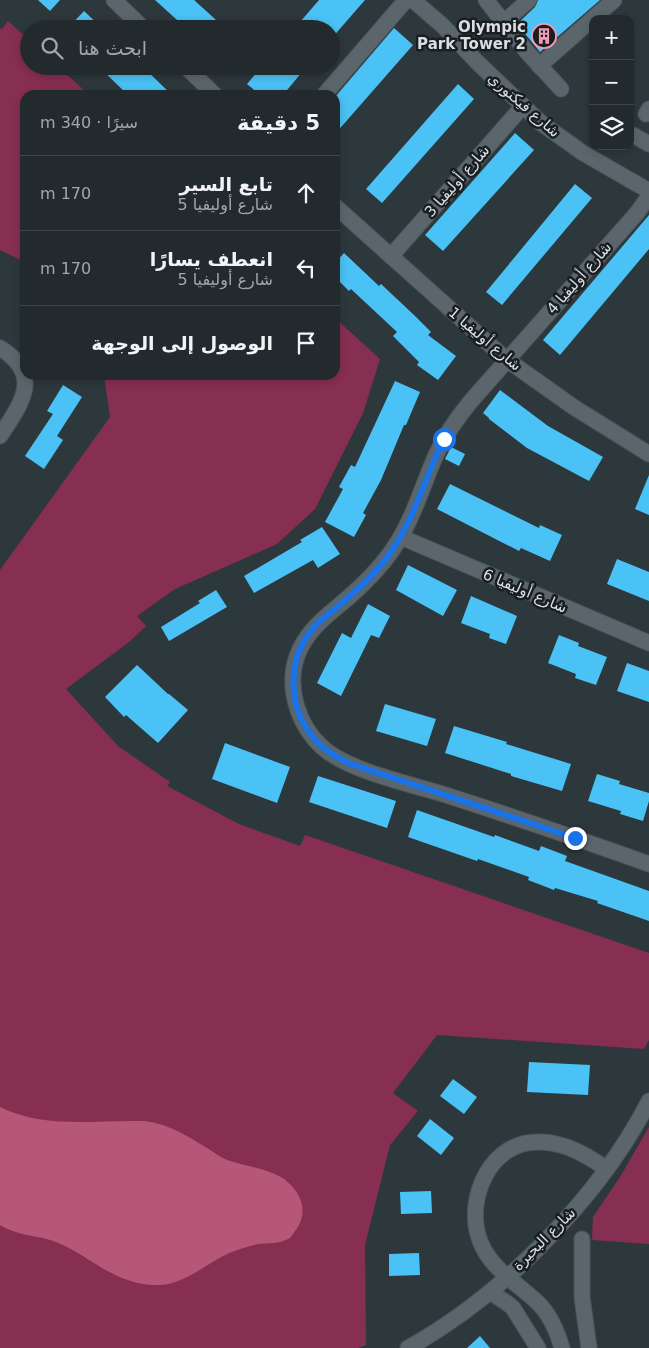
<!DOCTYPE html>
<html lang="ar">
<meta charset="utf-8">
<style>
:root{--surface:#222a2e;--page:#2a3236;--text:#f1f3f6;--muted:#a2a7aa;--line:#3f464a}
body{margin:0;font-family:"DejaVu Sans",Cairo,sans-serif;background:var(--page);color:var(--text);direction:rtl}
.controls{position:absolute;right:15px;top:15px;display:grid;overflow:hidden;border-radius:10px;box-shadow:0 2px 8px #0003}
.controls button{width:45px;height:45px;display:grid;place-items:center;padding:0;border:0;border-bottom:1px solid var(--line);background:var(--surface);color:var(--text);font:25px sans-serif}
.stop{position:absolute;width:15px;height:15px;margin:-11px;border:4px solid #1a73e8;border-radius:50%;background:#fff}
.stop.end{background:#1a73e8;border-color:#fff;box-shadow:0 1px 5px #0008}
.list{margin:0;padding:0;list-style:none}
h2{display:flex;justify-content:space-between;align-items:center;height:65px;margin:0;padding:0 20px;font-size:21px}
h2 small{font-size:16px;font-weight:400;color:var(--muted)}
.list li{display:grid;grid-template-columns:32px 1fr auto;gap:15px;align-items:center;box-sizing:border-box;height:75px;padding:0 20px;border-top:1px solid var(--line)}
.list b{display:block;font-size:19px;white-space:nowrap}
.list p{margin:0;font-size:16px;white-space:nowrap;color:var(--muted)}
.list em{font-size:16px;font-style:normal;color:var(--muted)}
.icon{flex:none;width:28px;height:28px;fill:none;stroke:currentColor;stroke-width:2;stroke-linecap:round;stroke-linejoin:round}
.map{position:relative;flex:none;width:649px;height:1348px;overflow:hidden;direction:ltr}
.search{position:absolute;background:var(--surface);box-shadow:0 2px 8px #0003;left:20px;top:20px;width:320px;height:55px;display:flex;align-items:center;gap:12px;box-sizing:border-box;padding:0 18px;border-radius:28px;color:var(--muted);font-size:19px}
.panel{position:absolute;background:var(--surface);box-shadow:0 2px 8px #0003;left:20px;top:90px;width:320px;height:290px;border-radius:15px;direction:rtl}
.map>svg:first-child{display:block}
</style>
<div class="map">
<svg width="649" height="1348" viewBox="0 0 649 1348">
<rect width="100%" height="100%" fill="#2d383d"/>
<g fill="#872f50">
<polygon points="8,21 29,40 29,66 58,66 89,95 25,95 25,262 0,250 0,28 2,29"/>
<polygon points="335,318 380,359 363,413 315,509 277,544 175,589 137,616 146,626 129,642 66,689 118,746 170,782 167,786 239,824 300,846 305,835 649,953 649,1040 644,1049 437,1035 393,1093 418,1111 390,1145 365,1245 366,1345 358,1348 0,1348 0,570 110,417 104,375 335,375"/>
<polygon points="649,1127 649,1244 592,1240 593,1217 620,1177"/>
</g>
<path fill="#b65777" d="M 0,1107 C 44,1129 94,1120 141,1121 C 166,1122 187,1136 207,1148 C 214,1152 220,1157 227,1160 C 246,1167 266,1167 284,1179 C 301,1192 310,1212 295,1231 C 293,1234 291,1238 288,1239 C 279,1244 267,1243 258,1244 C 248,1246 239,1249 229,1253 C 205,1264 182,1287 154,1285 C 109,1283 88,1252 50,1240 C 33,1235 16,1235 0,1225 Z"/>
<g fill="#4ac2f5">
<polygon points="38,0 60,0 50,11"/>
<polygon points="155,0 194,0 226,29 187,29"/>
<polygon points="319,0 365,0 331,39 331,29 294,29"/>
<polygon points="538,0 600,0 540,52 517,24 535,7"/>
<polygon points="84,11 103,29 67,29"/>
<polygon points="394,28 413,45 335,134 335,97"/>
<polygon points="98,66 142,66 172,95 128,95"/>
<polygon points="262,66 307,66 283,95 260,95 247,84"/>
<polygon points="458,84 474,99 382,203 366,189"/>
<polygon points="515,133 534,150 443,251 425,235"/>
<polygon points="575,184 592,198 502,305 486,292"/>
<polygon points="649,215 649,249 560,355 543,340"/>
<polygon points="344,253 379,286 381,284 414,315 431,332 428,335 456,356 438,380 417,365 419,362 393,336 397,332 351,289 349,291 335,277 335,263"/>
<polygon points="395,381 420,392 406,425 404,425 381,480 363,513 366,515 354,537 325,522 343,489 339,487 351,465 355,467"/>
<polygon points="63,385 82,397 57,436 63,440 44,469 25,456 53,414 47,411"/>
<polygon points="500,390 548,426 603,457 589,481 527,448 489,419 489,418 483,413"/>
<polygon points="451,447 465,454 459,466 445,459"/>
<polygon points="649,475 649,515 635,509"/>
<polygon points="450,484 539,528 540,525 562,535 550,561 521,548 519,551 437,509"/>
<polygon points="322,527 340,554 318,568 313,560 254,593 244,576 302,542 300,540"/>
<polygon points="617,559 649,572 649,601 607,584"/>
<polygon points="408,565 457,590 443,616 396,590"/>
<polygon points="216,590 227,607 169,641 161,627 200,603 198,601"/>
<polygon points="471,596 517,616 506,644 489,638 490,634 461,623"/>
<polygon points="368,604 390,616 379,638 371,635 341,696 317,683 342,633 351,638"/>
<polygon points="559,635 579,643 578,646 607,657 596,685 575,678 576,674 548,663"/>
<polygon points="627,663 649,671 649,702 617,691"/>
<polygon points="137,665 168,694 169,694 188,710 158,743 126,715 124,717 105,697"/>
<polygon points="385,704 436,719 427,746 376,731"/>
<polygon points="454,726 507,742 506,744 571,764 562,791 511,776 511,774 445,753"/>
<polygon points="225,743 290,767 277,803 212,779"/>
<polygon points="597,774 620,781 619,784 649,793 649,801 643,821 620,814 621,811 588,801"/>
<polygon points="318,776 396,801 387,828 309,802"/>
<polygon points="417,810 494,837 495,835 539,851 541,846 567,856 565,861 649,891 649,921 597,903 598,901 555,888 554,890 528,880 529,877 478,859 477,861 408,837"/>
<polygon points="529,1062 590,1065 588,1095 527,1092"/>
<polygon points="453,1079 477,1097 464,1114 440,1096"/>
<polygon points="430,1119 454,1138 441,1155 417,1136"/>
<polygon points="431,1191 432,1213 401,1214 400,1192"/>
<polygon points="419,1253 420,1275 389,1276 389,1254"/>
<polygon points="480,1336 490,1348 467,1348"/>
</g>
<g fill="none" stroke-linecap="round" stroke-linejoin="round">
<defs>
<g id="minor">
<polyline points="114,0 144,29"/>
<polyline points="413,0 443,26 477,62 541,123 583,153 649,191"/>
<polyline points="486,0 527,52 561,89"/>
<polyline points="503,23 529,0"/>
<polyline points="185,66 215,95"/>
<polyline points="539,66 614,0"/>
<polyline points="324,95 406,0"/>
<polyline points="646,114 649,109"/>
<polyline points="633,135 649,144"/>
<path d="M 649,196 L 637,213 L 471,401 C 457,418 445,435 436,455 C 421,489 413,521 391,552 C 379,569 365,583 349,597 C 329,614 307,629 297,656 C 286,688 298,725 322,747 C 348,771 411,784 446,795 C 514,817 582,840 649,864"/>
<polyline points="335,206 507,360 575,408 649,454"/>
<polyline points="391,256 523,106"/>
<path d="M 0,348 C 44,375 21,404 0,436"/>
<polyline points="401,537 649,643"/>
<polyline points="582,1239 582,1297 589,1348"/>
<polyline points="490,1292 507,1303 513,1308 538,1348"/>
<path d="M 408,1348 C 502,1296 600,1197 649,1101"/>
<path d="M 562,1348 C 557,1331 550,1314 537,1302 C 517,1283 490,1268 480,1241 C 464,1199 491,1139 541,1142 C 567,1143 586,1155 607,1169"/>
</g>
</defs>
<use href="#minor" stroke="#4c5559" stroke-width="17"/>
<use href="#minor" stroke="#5b666c" stroke-width="15"/>
</g>
<g fill="none" stroke-linecap="round" stroke-linejoin="round">
<path stroke="#1a73e8" stroke-width="6" d="M 444,439 C 425,477 415,518 390,553 C 376,574 356,591 337,607 C 329,614 320,620 314,627 C 287,658 287,705 312,736 C 322,749 335,756 348,763 L 575,838"/>
</g>
<defs>
<symbol id="building-ring" viewBox="-11 -11 22 22"><circle r="9.5" fill="#191e21" stroke="#f19ab4" stroke-width="1.5"/><path d="M-4-6H4V6H1V3H-1V6H-4ZM-2.5-4.3h1.7v1.8h-1.7ZM.8-4.3h1.7v1.8H.8ZM-2.5-1h1.7V.8h-1.7ZM.8-1h1.7V.8H.8Z" fill="#f19ab4"/></symbol>
</defs>
<g fill-rule="evenodd">
<use href="#building-ring" x="530" y="22" width="28" height="28"/>
</g>
<g text-anchor="middle" stroke-width="5" stroke-linejoin="round" paint-order="stroke">
<g font-size="15" font-weight="bold" fill="#d8dfe2" stroke="#191e21" text-anchor="end">
<text x="526" y="32">Olympic<tspan x="526" dy="17">Park Tower 2</tspan></text>
</g>
<g font-size="15" fill="#d8dfe2" stroke="#191e21">
<text transform="translate(524 105) rotate(41)" y="5">شارع فيكتوري</text>
<text transform="translate(457 181) rotate(-49)" y="5">شارع أوليفيا 3</text>
<text transform="translate(579 278) rotate(-49)" y="5">شارع أوليفيا 4</text>
<text transform="translate(485 339) rotate(40)" y="5">شارع أوليفيا 1</text>
<text transform="translate(525 591) rotate(23)" y="5">شارع أوليفيا 6</text>
<text transform="translate(544 1239) rotate(-45)" y="5">شارع البحيرة</text>
</g>
</g>
</svg>
<div class="controls">
<button>+</button>
<button>−</button>
<button><svg class="icon" aria-label="layers" viewBox="0 0 24 24"><path d="M12 4l9 5-9 5-9-5zM3 14l9 5 9-5"/></svg></button>
</div>
<div class="stop" style="left:444px;top:439px"></div>
<div class="stop end" style="left:575px;top:838px"></div>
<div class="search"><svg class="icon" aria-label="search" viewBox="0 0 24 24"><circle cx="10" cy="10" r="6"/><path d="M15 15l6 6"/></svg>ابحث هنا</div>
<section class="panel">
<h2>5 دقيقة<small>سيرًا · 340 m</small></h2>
<ul class="list">
<li><svg class="icon" aria-label="ahead" viewBox="0 0 24 24"><path d="M12 20V5M6 11l6-6 6 6"/></svg><div><b>تابع السير</b><p>شارع أوليفيا 5</p></div><em>170 m</em></li>
<li><svg class="icon" aria-label="left" viewBox="0 0 24 24"><path d="M17 20v-9H6M10 6l-5 5 5 5"/></svg><div><b>انعطف يسارًا</b><p>شارع أوليفيا 5</p></div><em>170 m</em></li>
<li><svg class="icon" aria-label="arrive" viewBox="0 0 24 24"><path d="M6 21V4h12l-3 4 3 4H6"/></svg><div><b>الوصول إلى الوجهة</b></div></li>
</ul>
</section>
</div>
